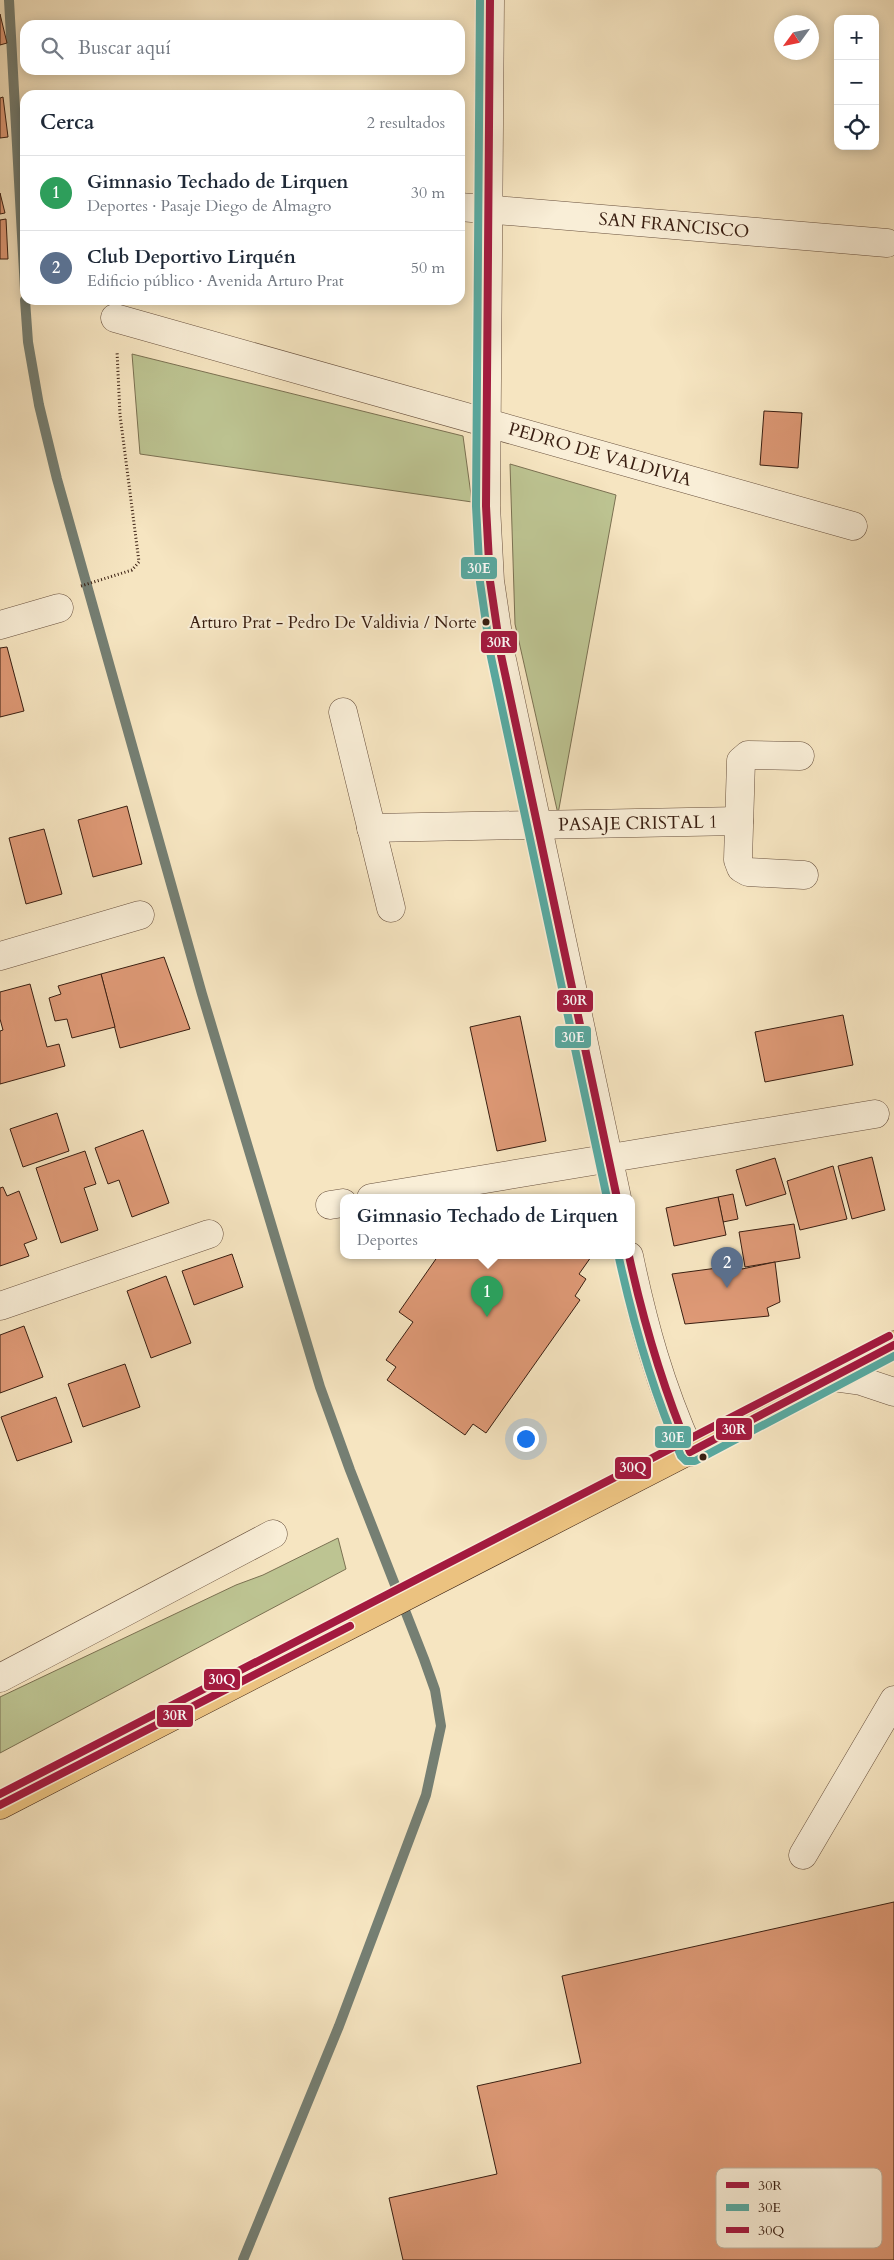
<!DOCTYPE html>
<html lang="es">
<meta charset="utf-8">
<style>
:root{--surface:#fff;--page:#f2f2f3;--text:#1f2937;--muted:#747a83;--line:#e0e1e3;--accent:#8f2418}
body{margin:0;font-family:Cardo,serif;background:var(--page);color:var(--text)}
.controls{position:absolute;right:15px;top:15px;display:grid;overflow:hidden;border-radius:10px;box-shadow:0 2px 12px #0003}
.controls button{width:45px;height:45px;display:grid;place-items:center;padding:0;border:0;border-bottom:1px solid var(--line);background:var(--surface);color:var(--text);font:25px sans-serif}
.compass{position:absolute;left:774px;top:15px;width:45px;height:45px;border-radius:50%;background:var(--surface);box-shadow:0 2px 12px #0003;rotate:237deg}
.you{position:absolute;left:525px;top:1438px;width:18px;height:18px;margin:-12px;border:4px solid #fff;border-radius:50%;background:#1a73e8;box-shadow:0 0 0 8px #1a73e833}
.badge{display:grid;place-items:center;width:32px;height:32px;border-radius:50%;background:var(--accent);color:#fff;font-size:16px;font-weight:700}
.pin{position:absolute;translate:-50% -41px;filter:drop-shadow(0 1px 2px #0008)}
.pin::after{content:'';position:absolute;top:26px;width:18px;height:15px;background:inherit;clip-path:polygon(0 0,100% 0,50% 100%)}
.popup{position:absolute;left:340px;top:1194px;width:295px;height:65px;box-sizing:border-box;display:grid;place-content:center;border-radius:10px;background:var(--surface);filter:drop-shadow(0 1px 4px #0005);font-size:16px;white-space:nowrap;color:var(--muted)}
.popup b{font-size:19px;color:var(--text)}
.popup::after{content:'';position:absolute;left:50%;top:100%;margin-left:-10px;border:10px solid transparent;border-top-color:var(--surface)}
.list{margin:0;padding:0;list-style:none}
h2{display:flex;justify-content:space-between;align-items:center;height:65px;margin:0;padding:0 20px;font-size:21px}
h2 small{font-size:16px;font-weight:400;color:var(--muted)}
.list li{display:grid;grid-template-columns:32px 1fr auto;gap:15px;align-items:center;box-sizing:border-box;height:75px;padding:0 20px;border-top:1px solid var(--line)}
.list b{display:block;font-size:19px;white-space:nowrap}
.list p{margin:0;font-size:16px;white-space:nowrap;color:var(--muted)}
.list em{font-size:16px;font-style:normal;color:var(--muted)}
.icon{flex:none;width:28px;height:28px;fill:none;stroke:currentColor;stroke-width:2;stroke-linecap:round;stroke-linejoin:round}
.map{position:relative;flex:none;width:894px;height:2260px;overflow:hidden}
.search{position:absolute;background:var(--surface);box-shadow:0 2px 12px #0003;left:20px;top:20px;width:445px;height:55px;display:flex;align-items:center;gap:12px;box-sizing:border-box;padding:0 18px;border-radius:15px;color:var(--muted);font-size:19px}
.panel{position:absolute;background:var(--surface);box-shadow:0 2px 12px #0003;left:20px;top:90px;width:445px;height:215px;border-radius:15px}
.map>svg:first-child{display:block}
</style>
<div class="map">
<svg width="894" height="2260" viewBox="0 0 894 2260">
<rect width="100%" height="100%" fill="#f6e5c1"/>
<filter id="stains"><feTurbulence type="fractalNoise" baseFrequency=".004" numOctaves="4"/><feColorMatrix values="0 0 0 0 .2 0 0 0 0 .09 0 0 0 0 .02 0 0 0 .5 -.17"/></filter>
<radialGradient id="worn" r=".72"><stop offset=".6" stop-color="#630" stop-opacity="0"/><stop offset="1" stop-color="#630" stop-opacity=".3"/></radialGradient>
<g fill="#bdc492" stroke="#7b7152">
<polygon points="132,354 463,436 472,502 140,454"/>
<polygon points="510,464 616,495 558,814 515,624"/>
<polygon points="338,1538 346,1569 0,1753 0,1697 236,1585 263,1575"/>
</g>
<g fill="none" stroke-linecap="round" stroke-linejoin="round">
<g stroke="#757f73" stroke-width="10">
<polyline points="9,0 25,290"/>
<polyline points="25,300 28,342 39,405 57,479 202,994 320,1387 350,1470 424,1659 435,1690 441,1726 426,1795 339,2026 243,2260"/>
</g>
</g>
<g fill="#de9976" stroke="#391e11">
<polygon points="0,14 7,43 0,45"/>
<polygon points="3,97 8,137 0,138 0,98"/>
<polygon points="0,193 5,213 0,214"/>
<polygon points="6,219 8,259 0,259 0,220"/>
<polygon points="764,411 802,413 798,468 760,465"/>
<polygon points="7,647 24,711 0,717 0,648"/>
<polygon points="127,806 142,864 93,877 78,820"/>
<polygon points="44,829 62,894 26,904 9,838"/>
<polygon points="164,957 190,1029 120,1048 101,974"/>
<polygon points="101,974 115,1027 72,1038 67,1019 55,1021 49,998 61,994 58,986"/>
<polygon points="30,984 47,1047 59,1044 65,1066 0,1084 0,1031 3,1030 0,1019 0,992"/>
<polygon points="843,1015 853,1065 765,1082 755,1032"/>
<polygon points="520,1016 546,1141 497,1151 470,1027"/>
<polygon points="57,1113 69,1151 23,1167 10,1129"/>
<polygon points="143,1130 169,1203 132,1217 119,1180 108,1184 95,1148"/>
<polygon points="85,1151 96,1184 84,1188 98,1230 61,1243 36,1168"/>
<polygon points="872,1157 885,1210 852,1219 838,1166"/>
<polygon points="775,1158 786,1194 746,1206 736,1170"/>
<polygon points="833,1166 847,1219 800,1230 787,1181"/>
<polygon points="3,1187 7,1196 19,1191 37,1239 24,1244 29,1256 0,1266 0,1188"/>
<polygon points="733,1194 738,1219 723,1222 718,1197"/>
<polygon points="718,1197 726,1235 674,1246 666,1208"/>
<polygon points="794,1224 800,1258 745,1267 739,1232"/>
<polygon points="232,1254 243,1287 194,1305 182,1271"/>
<polygon points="438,1256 591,1257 579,1274 586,1279 575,1296 580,1300 486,1433 473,1424 465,1435 387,1380 396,1367 386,1360 413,1322 399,1312"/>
<polygon points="775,1262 780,1302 767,1308 769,1316 685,1324 672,1274 740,1265 742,1269"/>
<polygon points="166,1276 191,1343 151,1358 127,1291"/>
<polygon points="24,1326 43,1377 0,1393 0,1335"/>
<polygon points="125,1364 140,1407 83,1427 68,1384"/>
<polygon points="56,1397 72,1442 17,1461 1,1417"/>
<polygon points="894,1902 894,2260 403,2260 389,2198 497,2174 477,2086 581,2063 562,1976"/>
</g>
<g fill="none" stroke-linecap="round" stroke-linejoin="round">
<defs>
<g id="minor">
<polyline points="490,0 486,506 490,581 501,655 617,1198"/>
<polyline points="460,207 887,243"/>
<polyline points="115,318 853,526"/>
<polyline points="0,625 59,608"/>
<polyline points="343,712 391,908"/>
<polyline points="800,756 748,755 741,761 738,860 741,868 748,872 804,875"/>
<polyline points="371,828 739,821"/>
<polyline points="0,956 140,915"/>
<polyline points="371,1198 875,1114"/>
<polyline points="330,1205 343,1203"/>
<path d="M 629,1256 C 644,1327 660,1385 690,1452"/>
<polyline points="0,1306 209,1234"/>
<polyline points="832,1377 861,1381 894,1392"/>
<polyline points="0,1678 273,1534"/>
<polyline points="803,1855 894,1700"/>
</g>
<polyline id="major" points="0,1805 894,1345"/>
</defs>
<use href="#minor" stroke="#68503d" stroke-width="29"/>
<use href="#major" stroke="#391e11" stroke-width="29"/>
<polyline stroke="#391e11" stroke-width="3" stroke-dasharray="1 2.5" stroke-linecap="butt" points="81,586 132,570 139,562 120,415 117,351"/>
<use href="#minor" stroke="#f9eed7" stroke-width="28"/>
<use href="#major" stroke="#ebc280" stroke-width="28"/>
<defs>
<g id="bus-1">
<polyline points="490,0 486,506 490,581 501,655 617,1198"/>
<path d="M 629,1256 C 644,1324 663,1388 690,1452 L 894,1345"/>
<polyline points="0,1805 350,1626"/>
</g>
<g id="bus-2">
<polyline points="480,0 476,506 480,582 491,657 607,1198"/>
<path d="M 619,1258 C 634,1326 653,1392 681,1456 L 686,1461 L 695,1461 L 894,1356"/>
</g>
<polyline id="bus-3" points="0,1794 889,1336"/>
</defs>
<use href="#bus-1" stroke="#f9eed7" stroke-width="11"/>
<use href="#bus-2" stroke="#f9eed7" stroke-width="11"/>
<use href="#bus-3" stroke="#f9eed7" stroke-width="11"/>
<use href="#bus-1" stroke="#a31a3f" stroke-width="8"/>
<use href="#bus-2" stroke="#58a9a0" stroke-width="8"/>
<use href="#bus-3" stroke="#a31a3f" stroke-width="8"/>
</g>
<g fill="#391e11" stroke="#f9eed7" stroke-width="2">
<circle cx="486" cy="622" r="4.5"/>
<circle cx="703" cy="1457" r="4.5"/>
</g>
<g text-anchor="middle" stroke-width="4" stroke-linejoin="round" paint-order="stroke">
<g font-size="17" fill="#391e11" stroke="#f9eed7" text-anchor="end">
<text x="477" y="628">Arturo Prat - Pedro De Valdivia / Norte</text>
</g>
<g font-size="18" fill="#391e11" stroke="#f9eed7">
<text transform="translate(674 225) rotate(5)" y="6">SAN FRANCISCO</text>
<text transform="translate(600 454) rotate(16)" y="6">PEDRO DE VALDIVIA</text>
<text transform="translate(638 823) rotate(-1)" y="6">PASAJE CRISTAL 1</text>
</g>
</g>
<rect x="716" y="2168" width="166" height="80" rx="8" fill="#f9eed7" stroke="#bfb09c" stroke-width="1"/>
<rect x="726" y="2182" width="23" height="6" fill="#a31a3f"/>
<rect x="726" y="2204" width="23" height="7" fill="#58a9a0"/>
<rect x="726" y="2227" width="23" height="6" fill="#a31a3f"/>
<g font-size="14" fill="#391e11">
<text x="758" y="2190">30R</text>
<text x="758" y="2212">30E</text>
<text x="758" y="2235">30Q</text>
</g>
<g stroke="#f9eed7" stroke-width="2">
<rect x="460" y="556" width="38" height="24" rx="5" fill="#58a9a0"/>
<rect x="480" y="630" width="38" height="24" rx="5" fill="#a31a3f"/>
<rect x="556" y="989" width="38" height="24" rx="5" fill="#a31a3f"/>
<rect x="554" y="1025" width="38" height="24" rx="5" fill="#58a9a0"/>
<rect x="715" y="1417" width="38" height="24" rx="5" fill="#a31a3f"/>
<rect x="654" y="1425" width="38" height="24" rx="5" fill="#58a9a0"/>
<rect x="614" y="1456" width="38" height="24" rx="5" fill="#a31a3f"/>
<rect x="203" y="1668" width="38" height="23" rx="5" fill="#a31a3f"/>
<rect x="156" y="1704" width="38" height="24" rx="5" fill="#a31a3f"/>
</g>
<g font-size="14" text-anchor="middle" font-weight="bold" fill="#fff">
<text x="479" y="573">30E</text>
<text x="499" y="647">30R</text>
<text x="575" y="1005">30R</text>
<text x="573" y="1042">30E</text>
<text x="734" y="1434">30R</text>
<text x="673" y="1442">30E</text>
<text x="633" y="1472">30Q</text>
<text x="222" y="1684">30Q</text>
<text x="175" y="1720">30R</text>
</g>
<rect width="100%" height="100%" filter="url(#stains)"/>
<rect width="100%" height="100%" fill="url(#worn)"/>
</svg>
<div class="controls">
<button>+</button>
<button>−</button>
<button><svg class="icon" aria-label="locate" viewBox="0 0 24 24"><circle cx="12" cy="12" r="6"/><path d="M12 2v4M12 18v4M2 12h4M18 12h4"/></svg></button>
</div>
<svg class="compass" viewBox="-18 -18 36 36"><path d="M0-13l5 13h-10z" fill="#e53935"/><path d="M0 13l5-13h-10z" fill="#747a83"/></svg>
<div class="you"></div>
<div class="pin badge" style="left:487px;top:1317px;background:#2e9e5b">1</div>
<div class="popup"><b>Gimnasio Techado de Lirquen</b>Deportes</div>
<div class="pin badge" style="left:727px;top:1288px;background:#5c6f8a">2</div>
<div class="search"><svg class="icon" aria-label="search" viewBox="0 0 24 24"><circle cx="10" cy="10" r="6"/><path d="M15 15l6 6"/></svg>Buscar aquí</div>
<section class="panel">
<h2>Cerca<small>2 resultados</small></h2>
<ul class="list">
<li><span class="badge" style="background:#2e9e5b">1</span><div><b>Gimnasio Techado de Lirquen</b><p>Deportes · Pasaje Diego de Almagro</p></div><em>30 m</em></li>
<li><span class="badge" style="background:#5c6f8a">2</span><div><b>Club Deportivo Lirquén</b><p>Edificio público · Avenida Arturo Prat</p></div><em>50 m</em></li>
</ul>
</section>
</div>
